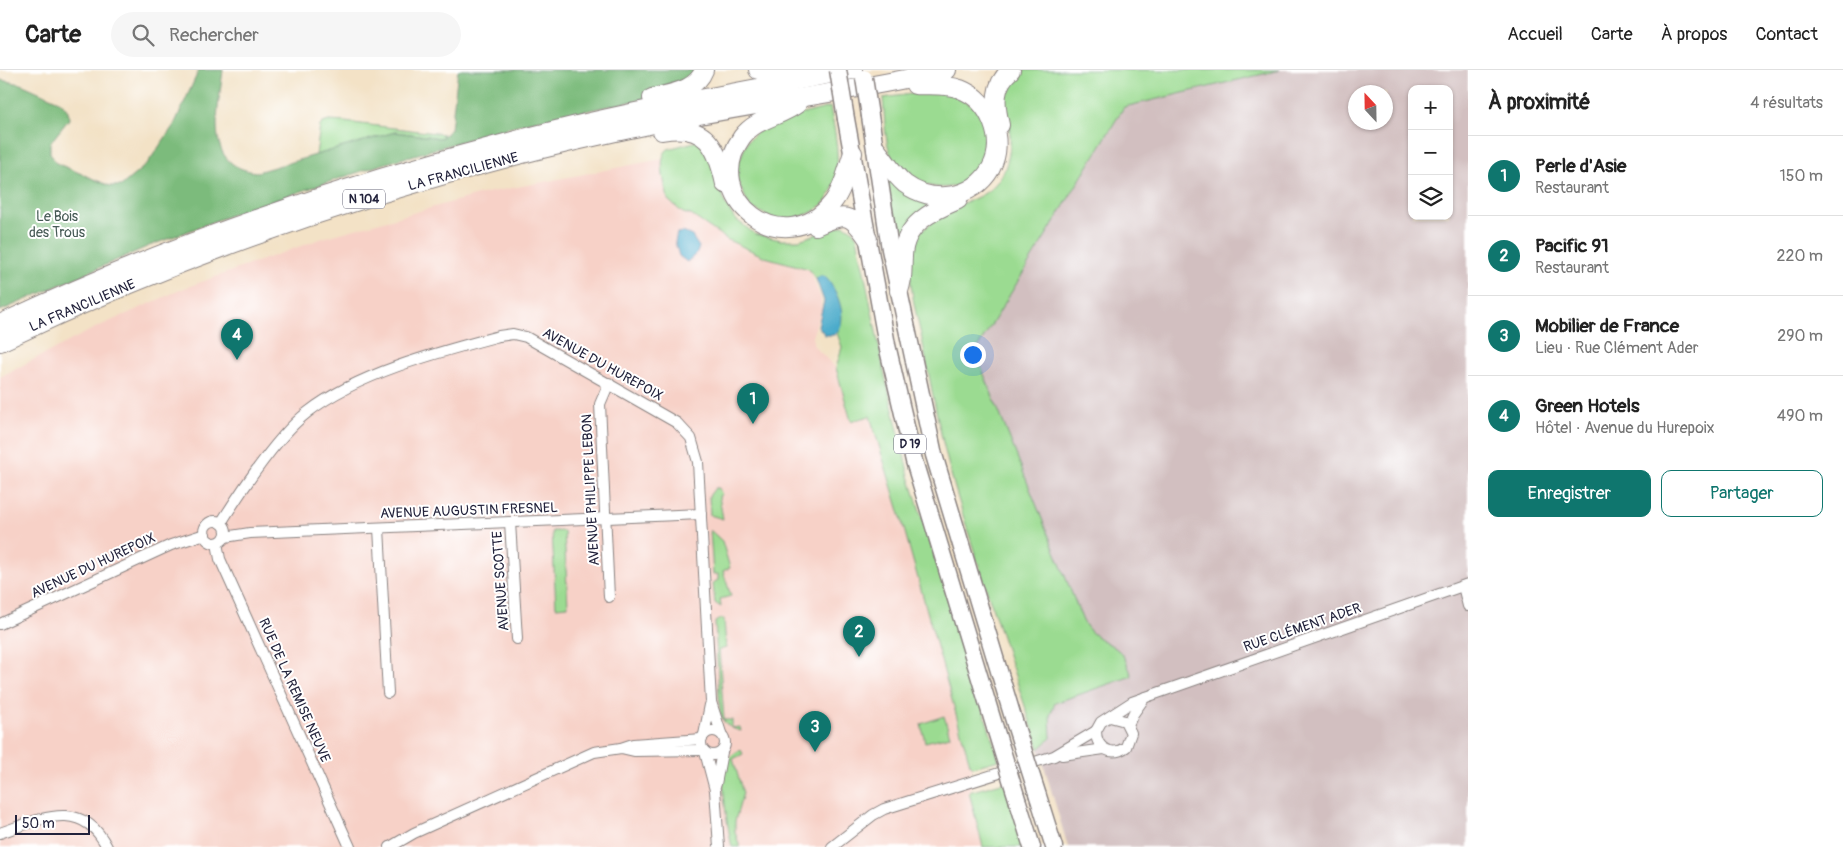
<!DOCTYPE html>
<html lang="fr">
<meta charset="utf-8">
<style>
:root{--surface:#fff;--page:#f6f6f6;--text:#222;--muted:#767676;--line:#e0e0e0;--accent:#0f766e}
body{margin:0;font-family:Pangolin,sans-serif;background:var(--page);color:var(--text)}
.controls{position:absolute;right:15px;top:15px;display:grid;overflow:hidden;border-radius:10px;box-shadow:0 1px 4px #0004}
.controls button{width:45px;height:45px;display:grid;place-items:center;padding:0;border:0;border-bottom:1px solid var(--line);background:var(--surface);color:var(--text);font:25px sans-serif}
.compass{position:absolute;left:1348px;top:15px;width:45px;height:45px;border-radius:50%;background:var(--surface);box-shadow:0 1px 4px #0004;rotate:338deg}
.scale{position:absolute;left:15px;bottom:12px;width:75px;box-sizing:border-box;padding-left:5px;border:2px solid #22223b;border-top:0;font-size:14px;line-height:18px;white-space:nowrap;color:#22223b;-webkit-text-stroke:4px #fff;paint-order:stroke}
.you{position:absolute;left:972px;top:284px;width:18px;height:18px;margin:-12px;border:4px solid #fff;border-radius:50%;background:#1a73e8;box-shadow:0 0 0 8px #1a73e833}
.badge{display:grid;place-items:center;width:32px;height:32px;border-radius:50%;background:var(--accent);color:#fff;font-size:16px;font-weight:700}
.pin{position:absolute;translate:-50% -41px;filter:drop-shadow(0 1px 2px #0008)}
.pin::after{content:'';position:absolute;top:26px;width:18px;height:15px;background:inherit;clip-path:polygon(0 0,100% 0,50% 100%)}
.list{margin:0;padding:0;list-style:none}
h2{display:flex;justify-content:space-between;align-items:center;height:65px;margin:0;padding:0 20px;font-size:21px}
h2 small{font-size:16px;font-weight:400;color:var(--muted)}
.list li{display:grid;grid-template-columns:32px 1fr auto;gap:15px;align-items:center;box-sizing:border-box;height:80px;padding:0 20px;border-top:1px solid var(--line)}
.list b{display:block;font-size:19px;white-space:nowrap}
.list p{margin:0;font-size:16px;white-space:nowrap;color:var(--muted)}
.list em{font-size:16px;font-style:normal;color:var(--muted)}
.actions{display:flex;gap:10px;padding:15px 20px}
.actions a{flex:1;padding:11px 0;border:1px solid var(--accent);border-radius:10px;text-align:center;font-size:18px;color:var(--accent)}
.actions .main{background:var(--accent);color:#fff}
.icon{flex:none;width:28px;height:28px;fill:none;stroke:currentColor;stroke-width:2;stroke-linecap:round;stroke-linejoin:round}
.map{position:relative;flex:none;width:1468px;height:777px;overflow:hidden}
header{display:flex;align-items:center;gap:30px;box-sizing:border-box;height:70px;padding:0 25px;background:var(--surface);border-bottom:1px solid var(--line)}
header strong{font-size:24px}
nav{display:flex;gap:28px;margin-inline-start:auto;font-size:18px}
.search{width:350px;height:45px;background:var(--page);display:flex;align-items:center;gap:12px;box-sizing:border-box;padding:0 18px;border-radius:28px;color:var(--muted);font-size:19px}
main{display:flex}
aside{flex:1;background:var(--surface)}
.map>svg:first-child{display:block}
</style>
<header>
<strong>Carte</strong>
<div class="search"><svg class="icon" aria-label="search" viewBox="0 0 24 24"><circle cx="10" cy="10" r="6"/><path d="M15 15l6 6"/></svg>Rechercher</div>
<nav><a>Accueil</a><a>Carte</a><a>À propos</a><a>Contact</a></nav>
</header>
<main>
<div class="map">
<svg width="1468" height="777" viewBox="0 0 1468 777">
<rect width="100%" height="100%" fill="#fff"/>
<filter id="ink" filterUnits="userSpaceOnUse"><feTurbulence type="fractalNoise" baseFrequency=".02" numOctaves="2"/><feDisplacementMap in="SourceGraphic" scale="10" xChannelSelector="R" yChannelSelector="G"/><feConvolveMatrix kernelMatrix="1 2 1 2 8 2 1 2 1" color-interpolation-filters="sRGB"/></filter>
<filter id="wash" filterUnits="userSpaceOnUse"><feTurbulence type="fractalNoise" baseFrequency=".0096" numOctaves="4" result="noise"/><feDisplacementMap in="SourceGraphic" scale="20" xChannelSelector="R" yChannelSelector="G"/><feGaussianBlur stdDeviation="1.12" result="paint"/><feColorMatrix in="noise" values="0 0 0 0 0 0 0 0 0 0 0 0 0 0 0 0 0 1.4 0 .05"/><feComposite in="paint" operator="in"/></filter>
<g filter="url(#wash)">
<rect width="100%" height="100%" fill="#f3e2c6"/>
<polygon fill="#f7d1c7" points="662,89 668,129 683,143 691,145 728,170 750,182 809,199 821,229 821,240 812,267 814,276 836,298 851,351 870,346 899,441 961,663 970,694 973,697 970,703 972,712 969,722 983,777 0,777 0,307 93,259 182,219 323,168 481,124"/>
<path fill="#d2bfc0" fill-rule="evenodd" d="M 1280,0 L 1468,0 L 1468,777 L 1068,777 L 1039,679 L 1051,668 L 1050,645 L 1052,637 L 1060,630 L 1132,606 L 1120,582 L 1103,572 L 1089,561 L 1083,551 L 975,282 L 1124,37 ZM 1412,19 L 1449,19 L 1449,146 L 1412,146 ZM 1356,22 L 1386,22 L 1386,52 L 1356,52 Z"/>
<g fill="#9bdb91" stroke="#5e7e66">
<path d="M 1026,0 L 1280,0 L 1124,37 L 975,282 L 1083,551 C 1094,570 1105,569 1119,581 C 1125,586 1129,599 1132,606 L 1055,633 L 1050,645 L 1051,668 L 1039,679 C 1011,592 980,504 954,415 C 941,370 932,321 923,274 C 917,245 901,194 917,166 C 919,162 924,159 928,156 C 932,151 937,146 942,143 C 963,129 986,132 1002,105 C 1008,94 1011,78 1010,65 C 1009,35 990,20 1026,0 Z"/>
<path d="M 946,19 L 983,42 C 985,51 991,63 991,72 C 987,120 933,131 902,100 C 899,96 894,93 892,88 C 884,70 885,47 883,28 Z"/>
<path d="M 830,37 C 836,67 848,117 817,139 C 808,146 792,148 781,152 L 750,137 L 737,110 L 737,97 L 747,72 L 755,64 L 775,51 Z"/>
<polygon points="329,51 345,52 443,64 441,68 395,62 316,85 320,56 323,53"/>
<path d="M 698,71 L 715,96 L 725,133 L 734,148 L 755,164 L 781,170 L 799,170 L 844,155 L 852,160 L 857,167 L 885,306 L 909,406 L 999,690 L 973,697 L 970,694 L 899,441 L 870,346 L 851,351 L 836,298 L 842,277 L 837,263 L 839,260 L 820,206 L 816,209 L 809,199 L 765,187 L 728,170 L 691,145 L 683,143 L 668,130 C 666,116 656,89 668,79 Z"/>
<polygon points="889,109 926,129 928,135 898,169 895,165 886,112"/>
<polygon points="715,418 719,418 722,425 719,426 723,449 710,445 709,426"/>
<polygon points="710,460 722,471 730,498 723,501 731,526 720,529 721,537 715,533 713,513 718,510 718,504 713,504"/>
<polygon points="552,461 564,461 568,536 556,537"/>
<path d="M 720,549 L 724,549 L 726,578 L 719,580 L 724,650 L 732,650 L 732,658 L 740,657 L 741,661 C 729,658 723,654 720,642 L 715,552 Z"/>
<polygon points="944,646 950,666 925,672 921,654"/>
<path d="M 741,680 L 743,684 L 733,689 L 743,723 L 735,751 L 735,762 L 740,777 L 732,777 C 728,760 719,707 726,692 C 730,685 735,683 741,680 Z"/>
<polygon points="1005,712 1026,777 983,777 969,722"/>
</g>
<path fill="#7cbb7b" stroke="#4f6e5b" d="M 199,0 L 223,0 C 219,38 201,97 257,102 L 395,62 L 441,68 L 451,59 L 458,0 L 704,0 L 669,24 L 521,54 L 380,95 L 239,142 L 149,176 L 0,241 L 0,10 L 21,14 L 61,32 L 68,41 L 69,49 L 50,73 L 50,83 L 56,93 L 110,116 L 121,116 L 147,94 L 174,55 Z"/>
<g fill="#4cabcb" stroke="#376683">
<polygon points="683,162 692,166 699,177 697,183 687,192 679,186 675,172 677,163"/>
<path d="M 820,206 L 824,206 C 837,217 851,253 834,265 L 825,265 L 818,256 L 824,231 L 816,209 Z"/>
</g>
</g>
<g filter="url(#ink)">
<g fill="none" stroke-linecap="round" stroke-linejoin="round">
<defs>
<g id="minor">
<polyline points="609,313 600,334 609,527"/>
<circle cx="215" cy="462" r="11"/>
<polyline points="510,452 517,569"/>
<path d="M 221,453 C 241,421 279,364 308,342 C 358,303 439,282 499,266 L 513,264 L 526,267 L 677,353 L 691,368 L 698,392 L 711,632 L 721,663"/>
<polyline points="379,458 388,623"/>
<polyline points="225,467 250,463 701,444"/>
<polyline points="217,473 220,489 350,777"/>
<polyline points="1463,516 1468,536"/>
<polyline points="0,554 171,475 205,464"/>
<path d="M 1110,647 L 1125,651 L 1131,663 L 1126,677 C 1112,687 1096,679 1096,661 L 1101,652 L 1132,632 L 1468,514"/>
<polyline points="1128,655 1133,644 1145,627"/>
<circle cx="713" cy="673" r="12"/>
<polyline points="704,665 710,635"/>
<polyline points="621,678 633,674 702,669"/>
<polyline points="705,682 715,720 719,777"/>
<polyline points="1062,685 1104,679"/>
<polyline points="716,714 722,682"/>
<path d="M 0,763 C 41,749 82,727 107,777"/>
<polyline points="390,777 414,763 594,682 621,678 634,681 703,680"/>
<polyline points="832,777 873,745 884,739 1054,686 1096,661"/>
</g>
<g id="primary">
<polyline points="870,46 890,179 934,385 1015,654"/>
<polyline points="846,49 887,275 914,391 995,658"/>
<polyline points="1038,726 1054,777"/>
<polyline points="1018,732 1032,777"/>
</g>
<g id="trunk">
<polyline points="758,0 801,3"/>
<path d="M 652,28 C 671,23 696,21 704,0"/>
<path d="M 797,34 C 780,47 756,48 742,67 C 699,127 783,195 833,132 C 844,118 847,99 853,83"/>
<path d="M 1000,55 C 995,34 993,15 1011,0"/>
<path d="M 662,61 C 707,53 717,77 725,114"/>
<path d="M 876,79 C 886,91 893,104 905,114 C 932,134 973,130 991,98 C 1006,70 990,30 960,19 C 945,14 931,16 915,15"/>
<path d="M 816,156 C 844,143 850,142 868,169"/>
<path d="M 899,221 C 904,207 902,200 903,186 C 904,154 932,141 958,130"/>
<path d="M 0,254 C 167,175 344,114 524,68 C 632,40 743,21 853,0"/>
<path d="M 0,272 C 208,173 428,100 654,54 C 751,33 850,23 947,0"/>
</g>
</defs>
<use href="#minor" stroke="#8a8280" stroke-width="12"/>
<use href="#primary" stroke="#8a8280" stroke-width="19"/>
<use href="#trunk" stroke="#8a8280" stroke-width="20"/>
<use href="#minor" stroke="#fff" stroke-width="10"/>
<use href="#primary" stroke="#fff" stroke-width="16"/>
<use href="#trunk" stroke="#fff" stroke-width="18"/>
<defs>
<g id="primary-bridge">
<polyline points="838,0 846,49"/>
<polyline points="864,8 870,46"/>
<polyline points="1015,654 1038,726"/>
<polyline points="995,658 1018,732"/>
</g>
</defs>
<use href="#primary-bridge" stroke="#8a8280" stroke-width="19" stroke-linecap="butt"/>
<use href="#primary-bridge" stroke="#fff" stroke-width="16"/>
</g>
</g>
<g text-anchor="middle" stroke-width="4" stroke-linejoin="round" paint-order="stroke">
<g fill="#fff" stroke="#646476" stroke-width="1">
<rect x="343" y="119.5" width="42" height="19" rx="4"/>
<rect x="894" y="364.5" width="32" height="19" rx="4"/>
</g>
<g font-size="12" font-weight="bold" fill="#22223b">
<text x="364" y="133">N 104</text>
<text x="910" y="378">D 19</text>
</g>
<g font-size="14" fill="#22223b" stroke="#fff">
<text transform="translate(463 101) rotate(-15)" y="5">LA FRANCILIENNE</text>
<text transform="translate(82 235) rotate(-23)" y="5">LA FRANCILIENNE</text>
<text transform="translate(603 294) rotate(29)" y="5">AVENUE DU HUREPOIX</text>
<text transform="translate(590 420) rotate(-93)" y="5">AVENUE PHILIPPE LEBON</text>
<text transform="translate(469 440) rotate(-2)" y="5">AVENUE AUGUSTIN FRESNEL</text>
<text transform="translate(93 495) rotate(-25)" y="5">AVENUE DU HUREPOIX</text>
<text transform="translate(500 511) rotate(-94)" y="5">AVENUE SCOTTE</text>
<text transform="translate(1302 557) rotate(-19)" y="5">RUE CLÉMENT ADER</text>
<text transform="translate(295 620) rotate(66)" y="5">RUE DE LA REMISE NEUVE</text>
</g>
<g font-size="14" fill="#465a55" stroke="#fff">
<text x="57" y="151">Le Bois<tspan x="57" dy="16">des Trous</tspan></text>
</g>
</g>
</svg>
<div class="controls">
<button>+</button>
<button>−</button>
<button><svg class="icon" aria-label="layers" viewBox="0 0 24 24"><path d="M12 4l9 5-9 5-9-5zM3 14l9 5 9-5"/></svg></button>
</div>
<svg class="compass" viewBox="-18 -18 36 36"><path d="M0-13l5 13h-10z" fill="#e53935"/><path d="M0 13l5-13h-10z" fill="#767676"/></svg>
<div class="scale">50 m</div>
<div class="you"></div>
<div class="pin badge" style="left:753px;top:354px">1</div>
<div class="pin badge" style="left:859px;top:587px">2</div>
<div class="pin badge" style="left:815px;top:682px">3</div>
<div class="pin badge" style="left:237px;top:290px">4</div>
</div>
<aside>
<h2>À proximité<small>4 résultats</small></h2>
<ul class="list">
<li><span class="badge">1</span><div><b>Perle d'Asie</b><p>Restaurant</p></div><em>150 m</em></li>
<li><span class="badge">2</span><div><b>Pacific 91</b><p>Restaurant</p></div><em>220 m</em></li>
<li><span class="badge">3</span><div><b>Mobilier de France</b><p>Lieu · Rue Clément Ader</p></div><em>290 m</em></li>
<li><span class="badge">4</span><div><b>Green Hotels</b><p>Hôtel · Avenue du Hurepoix</p></div><em>490 m</em></li>
</ul>
<div class="actions"><a class="main">Enregistrer</a><a>Partager</a></div>
</aside>
</main>
